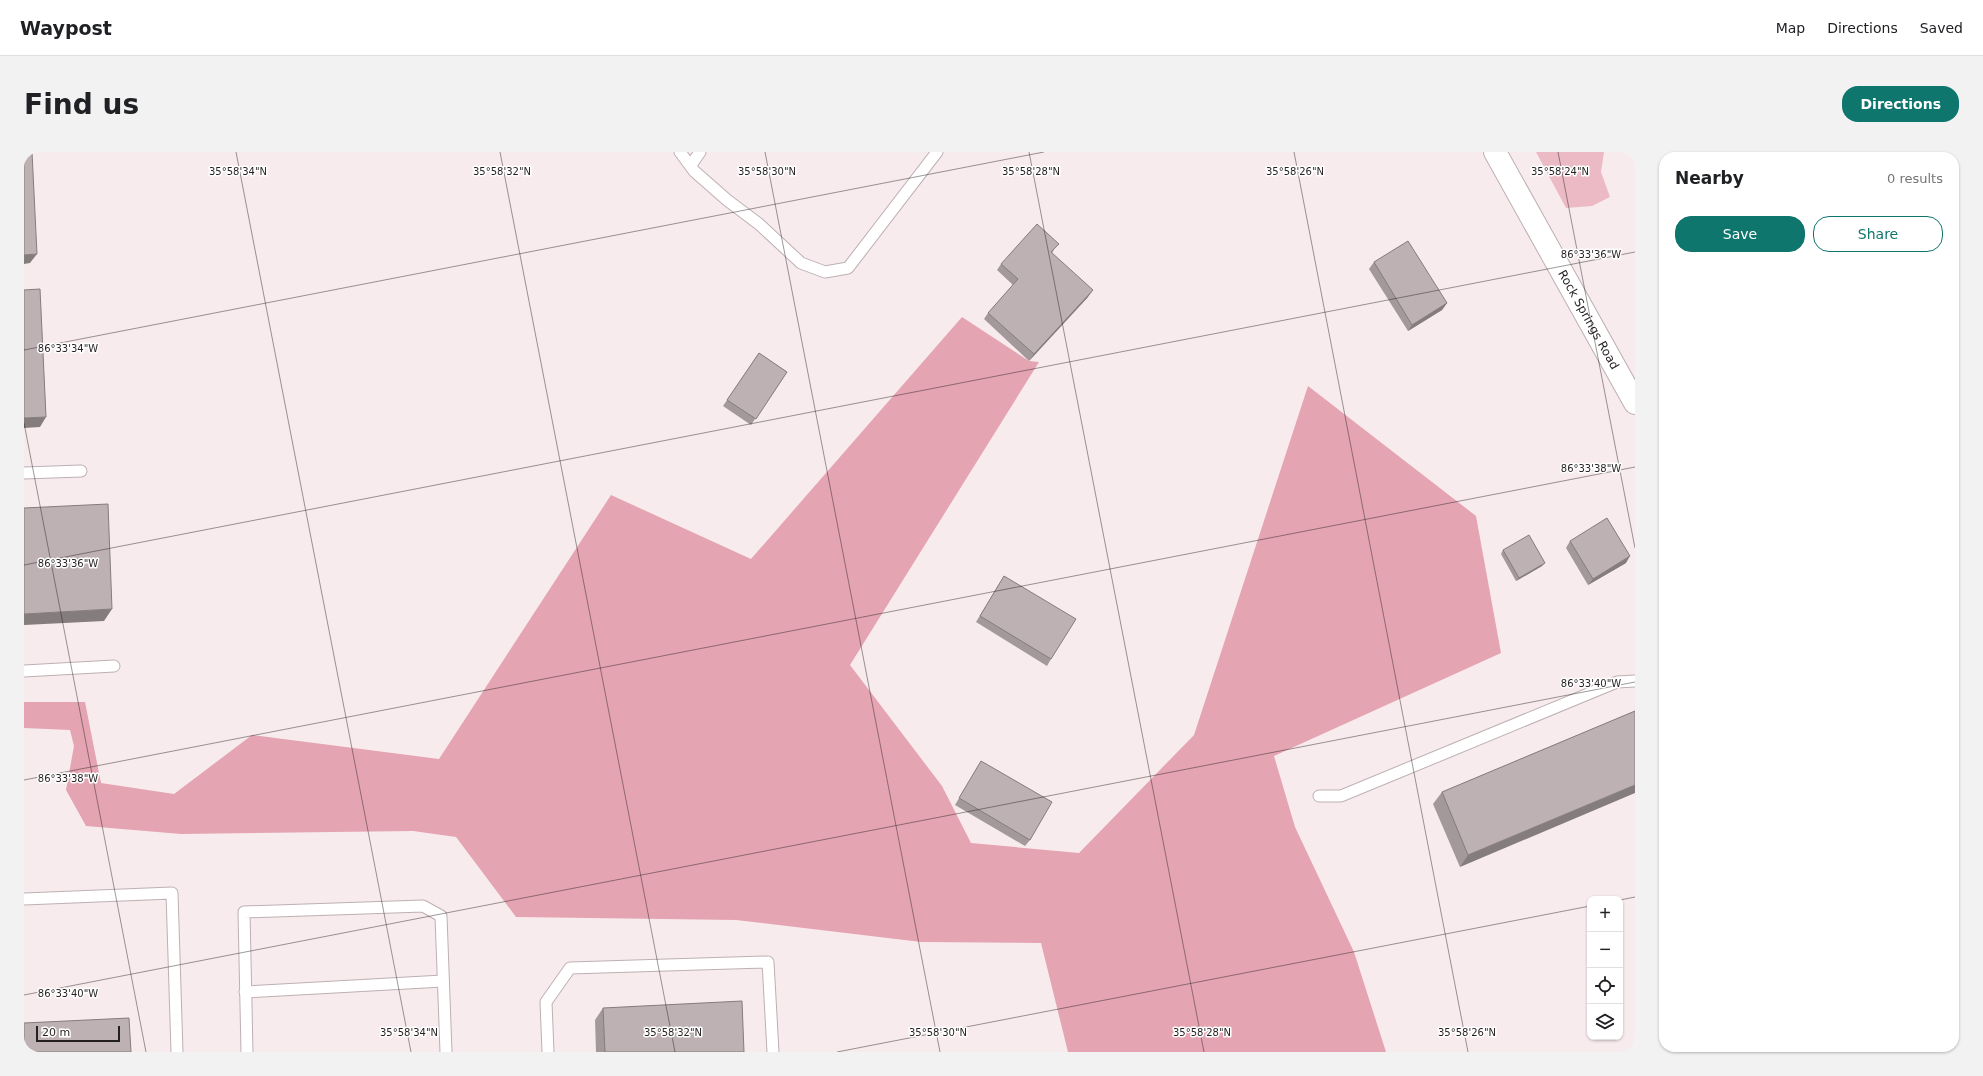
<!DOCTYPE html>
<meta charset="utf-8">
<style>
:root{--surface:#fff;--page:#f2f2f2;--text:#202124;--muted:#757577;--line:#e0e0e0;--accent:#0f766e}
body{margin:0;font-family:"DejaVu Sans",sans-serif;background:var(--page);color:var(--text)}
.controls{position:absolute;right:12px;bottom:12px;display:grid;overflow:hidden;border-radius:8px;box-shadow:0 1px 3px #0004}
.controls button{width:36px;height:36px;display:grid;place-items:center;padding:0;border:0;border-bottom:1px solid var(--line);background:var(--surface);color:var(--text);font:20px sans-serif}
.scale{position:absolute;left:12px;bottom:10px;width:84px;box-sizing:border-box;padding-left:4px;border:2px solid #241f20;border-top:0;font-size:11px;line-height:14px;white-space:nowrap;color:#241f20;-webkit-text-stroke:3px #fff;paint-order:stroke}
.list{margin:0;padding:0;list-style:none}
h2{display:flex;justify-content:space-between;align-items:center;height:52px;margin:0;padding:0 16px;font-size:17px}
h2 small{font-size:13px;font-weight:400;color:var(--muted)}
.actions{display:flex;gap:8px;padding:12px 16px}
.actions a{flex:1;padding:9px 0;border:1px solid var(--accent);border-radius:16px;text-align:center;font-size:14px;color:var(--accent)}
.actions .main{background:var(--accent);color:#fff}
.icon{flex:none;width:22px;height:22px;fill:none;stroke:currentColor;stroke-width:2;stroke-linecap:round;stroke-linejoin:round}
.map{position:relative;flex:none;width:1611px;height:900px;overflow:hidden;border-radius:16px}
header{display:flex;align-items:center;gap:24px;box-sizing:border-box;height:56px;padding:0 20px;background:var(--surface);border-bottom:1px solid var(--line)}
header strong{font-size:19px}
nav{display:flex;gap:22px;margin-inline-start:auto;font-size:14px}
.intro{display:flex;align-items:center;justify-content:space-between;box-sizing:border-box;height:96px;padding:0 24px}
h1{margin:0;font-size:28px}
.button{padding:10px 18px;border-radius:16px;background:var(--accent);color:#fff;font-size:14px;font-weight:700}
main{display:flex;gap:24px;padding:0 24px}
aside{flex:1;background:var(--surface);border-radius:16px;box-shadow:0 1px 3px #0004}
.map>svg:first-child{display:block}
</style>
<header>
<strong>Waypost</strong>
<nav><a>Map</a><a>Directions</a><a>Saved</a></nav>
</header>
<div class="intro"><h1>Find us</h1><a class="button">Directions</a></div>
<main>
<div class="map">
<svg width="1611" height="900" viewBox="0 0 1611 900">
<rect width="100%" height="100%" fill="#f8ebed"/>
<polygon fill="#ebbac4" points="1512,0 1580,0 1577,20 1586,45 1568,54 1542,56"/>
<polygon fill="#e5a4b1" points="938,165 1005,209 1015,210 826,513 918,634 947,691 1055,701 1170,583 1284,234 1452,364 1477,501 1250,604 1271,675 1330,800 1362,900 1044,900 1017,791 897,790 712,768 492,765 432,685 389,679 157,682 62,674 42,638 50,594 46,578 0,576 0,550 61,550 77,631 150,642 228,583 415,607 587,343 727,407"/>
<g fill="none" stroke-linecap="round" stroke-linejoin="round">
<defs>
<g id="service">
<polyline points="656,0 670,19 703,48 735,72 777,111 801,120 824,116 913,0"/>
<polyline points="667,13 676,0"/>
<polyline points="0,321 57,319"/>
<polyline points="0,519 90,514"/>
<polyline points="1295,644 1317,644 1593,530 1611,529"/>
<polyline points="0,747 148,741 153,900"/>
<polyline points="221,840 419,829"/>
<polyline points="223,900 220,760 399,754 417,764 422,900"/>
<polyline points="524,900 522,850 546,816 744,810 749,900"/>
</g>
<g id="tertiary">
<path id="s1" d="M 1471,0 L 1611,251"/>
</g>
</defs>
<use href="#service" stroke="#bdb0b3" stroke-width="13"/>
<use href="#tertiary" stroke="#bdb0b3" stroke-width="24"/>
<use href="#service" stroke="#fff" stroke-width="11"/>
<use href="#tertiary" stroke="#fff" stroke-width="22"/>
</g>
<g fill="#a3989a">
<polygon points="1030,98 1028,101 1064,145 1005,209 960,167 964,161 989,133 973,118 977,112"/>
<polygon points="1350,110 1423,151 1418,158 1384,179 1345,117"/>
<polygon points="735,201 763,220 727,273 699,254"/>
<polygon points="1546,389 1602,411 1564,433 1542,396"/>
<polygon points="1479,398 1518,414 1492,429 1477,402"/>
<polygon points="980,424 1027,507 1023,514 952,470"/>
<polygon points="1611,559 1436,715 1409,652 1418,640"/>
<polygon points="957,609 1006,688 1001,694 931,653 953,616"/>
<polygon points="579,856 720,900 572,900 571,868"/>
</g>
<g fill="#857c7d">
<polygon points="13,102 6,111 0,112 0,103"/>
<polygon points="1069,138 1064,145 1005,209 1010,202"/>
<polygon points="1423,151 1418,158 1384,179 1388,173"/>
<polygon points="22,265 16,275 0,276 0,266"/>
<polygon points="1606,404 1602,411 1564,433 1569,427"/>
<polygon points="1521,411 1518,414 1492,429 1495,426"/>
<polygon points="88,457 80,469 0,473 0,462"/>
<polygon points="1611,633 1611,641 1436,715 1444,703"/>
</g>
<g fill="#beb1b3" stroke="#857c7d">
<polygon points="0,0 8,0 13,102 0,103"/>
<polygon points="1013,72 1035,92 1027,100 1069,138 1010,202 964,161 994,127 977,112"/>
<polygon points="1384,89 1423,151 1388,173 1350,110"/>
<polygon points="16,137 22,265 0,266 0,138"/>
<polygon points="735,201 763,220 732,267 703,248"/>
<polygon points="84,352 88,457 0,462 0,356"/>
<polygon points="1583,366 1606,404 1569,427 1546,389"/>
<polygon points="1505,383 1521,411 1495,426 1479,398"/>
<polygon points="980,424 1052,467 1027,507 956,464"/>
<polygon points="1611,559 1611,633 1444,703 1418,640"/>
<polygon points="957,609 1028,650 1006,688 935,646"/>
<polygon points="718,849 720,900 581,900 579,856"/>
<polygon points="105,866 107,900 0,900 0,871"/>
</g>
<path fill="none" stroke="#241f20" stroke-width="1" stroke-opacity="0.45" d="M 212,0 L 387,900M 476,0 L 651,900M 741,0 L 916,900M 1005,0 L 1180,900M 1270,0 L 1444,900M 1534,0 L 1611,396M 0,198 L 1020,0M 0,271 L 122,900M 0,413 L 1611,100M 0,628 L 1611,315M 1596,748 L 1611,745M 0,843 L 1611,530M 813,900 L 1566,754"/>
<g text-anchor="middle" stroke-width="3" stroke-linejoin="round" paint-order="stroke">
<g font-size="12" fill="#241f20" stroke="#fff">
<text dy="4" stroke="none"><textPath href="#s1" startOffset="192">Rock Springs Road</textPath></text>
</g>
</g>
<g font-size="10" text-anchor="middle" fill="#241f20" stroke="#fff" stroke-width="3" stroke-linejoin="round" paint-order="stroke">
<text x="214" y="23">35°58'34"N</text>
<text x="478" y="23">35°58'32"N</text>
<text x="743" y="23">35°58'30"N</text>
<text x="1271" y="23">35°58'26"N</text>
<text x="1007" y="23">35°58'28"N</text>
<text x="1536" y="23">35°58'24"N</text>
<text x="1567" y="106">86°33'36"W</text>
<text x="44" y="200">86°33'34"W</text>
<text x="1567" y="320">86°33'38"W</text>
<text x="44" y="415">86°33'36"W</text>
<text x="1567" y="535">86°33'40"W</text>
<text x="44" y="630">86°33'38"W</text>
<text x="44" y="845">86°33'40"W</text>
<text x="385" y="884">35°58'34"N</text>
<text x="649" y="884">35°58'32"N</text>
<text x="914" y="884">35°58'30"N</text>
<text x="1178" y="884">35°58'28"N</text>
<text x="1443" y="884">35°58'26"N</text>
</g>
</svg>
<div class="controls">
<button>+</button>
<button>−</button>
<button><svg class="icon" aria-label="locate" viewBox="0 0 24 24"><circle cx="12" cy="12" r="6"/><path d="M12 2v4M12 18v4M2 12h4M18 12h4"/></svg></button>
<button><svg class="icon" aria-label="layers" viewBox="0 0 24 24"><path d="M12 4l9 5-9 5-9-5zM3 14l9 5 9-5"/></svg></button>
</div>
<div class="scale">20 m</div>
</div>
<aside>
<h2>Nearby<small>0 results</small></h2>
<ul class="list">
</ul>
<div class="actions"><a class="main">Save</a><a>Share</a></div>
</aside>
</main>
